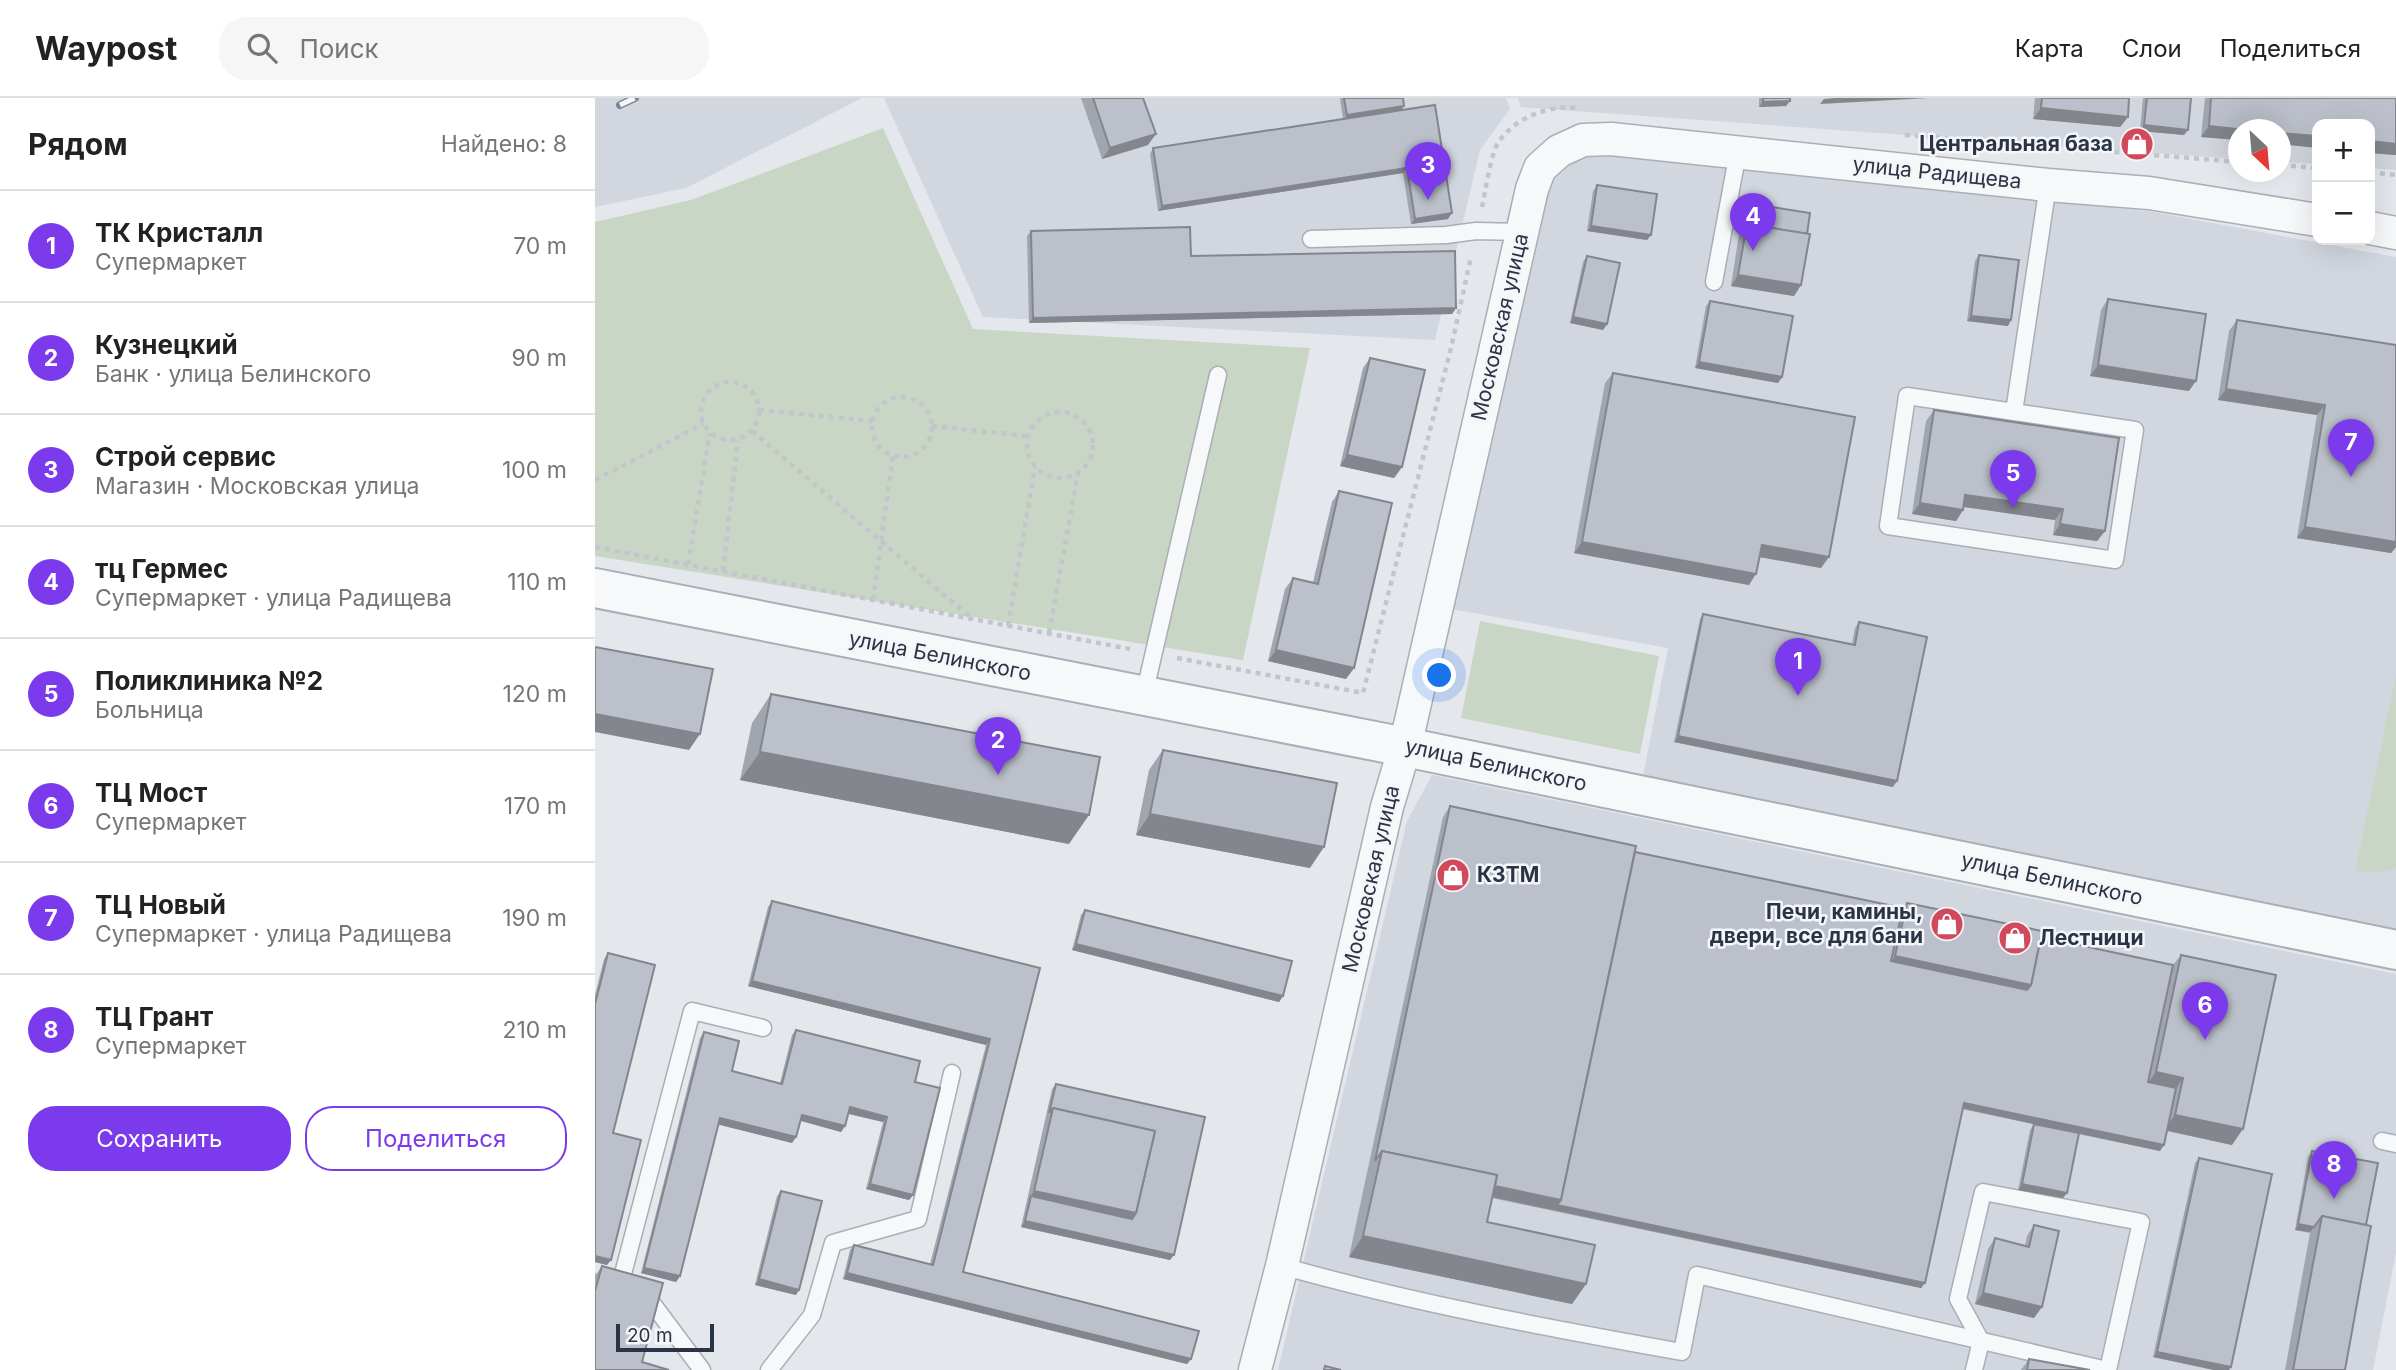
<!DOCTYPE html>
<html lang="ru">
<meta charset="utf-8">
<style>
:root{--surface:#fff;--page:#f6f6f6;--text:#222;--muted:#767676;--line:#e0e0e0;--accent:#7c3aed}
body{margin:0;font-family:Inter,sans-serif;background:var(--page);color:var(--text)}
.controls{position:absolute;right:21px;top:21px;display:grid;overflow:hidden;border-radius:14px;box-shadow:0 7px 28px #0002}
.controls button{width:63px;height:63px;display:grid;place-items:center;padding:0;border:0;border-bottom:2px solid var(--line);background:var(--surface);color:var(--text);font:35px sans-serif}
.compass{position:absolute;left:1633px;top:21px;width:63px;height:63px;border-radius:50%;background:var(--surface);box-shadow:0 7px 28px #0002;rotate:154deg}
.scale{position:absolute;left:21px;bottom:18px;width:98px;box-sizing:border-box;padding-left:7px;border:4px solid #2b3445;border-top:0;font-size:19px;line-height:24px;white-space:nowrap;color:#2b3445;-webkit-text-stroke:5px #f4f6f9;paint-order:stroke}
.you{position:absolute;left:845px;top:578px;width:24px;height:24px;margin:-18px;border:5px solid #fff;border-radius:50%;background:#1a73e8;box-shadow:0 0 0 10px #1a73e833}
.badge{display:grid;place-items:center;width:46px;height:46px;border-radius:50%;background:var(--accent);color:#fff;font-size:23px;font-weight:700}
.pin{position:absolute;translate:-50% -58px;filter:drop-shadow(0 2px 4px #0008)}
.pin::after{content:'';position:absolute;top:37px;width:24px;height:21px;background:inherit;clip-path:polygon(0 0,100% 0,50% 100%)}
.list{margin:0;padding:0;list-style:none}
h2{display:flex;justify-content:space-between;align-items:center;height:91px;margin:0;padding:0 28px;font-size:30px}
h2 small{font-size:23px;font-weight:400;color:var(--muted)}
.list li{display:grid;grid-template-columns:46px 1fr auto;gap:21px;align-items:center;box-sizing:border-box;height:112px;padding:0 28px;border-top:2px solid var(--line)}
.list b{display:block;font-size:26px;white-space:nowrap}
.list p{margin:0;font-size:23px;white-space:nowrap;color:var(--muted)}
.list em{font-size:23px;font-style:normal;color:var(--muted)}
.actions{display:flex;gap:14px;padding:21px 28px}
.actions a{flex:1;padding:16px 0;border:2px solid var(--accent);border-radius:28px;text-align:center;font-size:24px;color:var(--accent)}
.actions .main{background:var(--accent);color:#fff}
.icon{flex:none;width:38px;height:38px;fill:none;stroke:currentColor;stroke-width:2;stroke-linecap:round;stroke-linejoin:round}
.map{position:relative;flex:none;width:1801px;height:1272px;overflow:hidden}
header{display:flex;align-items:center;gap:42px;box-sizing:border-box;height:98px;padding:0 35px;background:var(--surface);border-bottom:2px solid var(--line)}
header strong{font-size:33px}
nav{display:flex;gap:38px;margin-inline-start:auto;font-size:24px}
.search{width:490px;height:63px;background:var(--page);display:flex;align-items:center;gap:18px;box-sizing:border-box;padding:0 24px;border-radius:28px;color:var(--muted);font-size:26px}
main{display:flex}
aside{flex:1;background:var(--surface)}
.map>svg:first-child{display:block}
</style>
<header>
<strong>Waypost</strong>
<div class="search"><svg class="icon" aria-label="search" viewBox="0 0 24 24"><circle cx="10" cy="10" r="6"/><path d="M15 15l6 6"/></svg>Поиск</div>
<nav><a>Карта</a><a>Слои</a><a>Поделиться</a></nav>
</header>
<main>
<aside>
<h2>Рядом<small>Найдено: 8</small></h2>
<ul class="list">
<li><span class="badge">1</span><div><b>ТК Кристалл</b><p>Супермаркет</p></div><em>70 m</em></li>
<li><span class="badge">2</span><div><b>Кузнецкий</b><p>Банк · улица Белинского</p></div><em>90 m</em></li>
<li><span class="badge">3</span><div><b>Строй сервис</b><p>Магазин · Московская улица</p></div><em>100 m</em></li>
<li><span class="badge">4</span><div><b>тц Гермес</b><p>Супермаркет · улица Радищева</p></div><em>110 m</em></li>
<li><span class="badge">5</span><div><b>Поликлиника №2</b><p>Больница</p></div><em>120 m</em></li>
<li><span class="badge">6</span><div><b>ТЦ Мост</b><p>Супермаркет</p></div><em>170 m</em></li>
<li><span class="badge">7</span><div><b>ТЦ Новый</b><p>Супермаркет · улица Радищева</p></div><em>190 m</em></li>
<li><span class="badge">8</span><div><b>ТЦ Грант</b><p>Супермаркет</p></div><em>210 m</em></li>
</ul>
<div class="actions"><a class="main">Сохранить</a><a>Поделиться</a></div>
</aside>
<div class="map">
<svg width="1801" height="1272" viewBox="0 0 1801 1272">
<rect width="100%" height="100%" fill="#e4e7ec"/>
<g fill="#d2d6de">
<polygon points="0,0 267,0 91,90 0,109"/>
<polygon points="289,0 911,0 915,11 885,52 840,242 388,219"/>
<polygon points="923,0 1801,0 1801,72 1775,70 1775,26 1722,26 1722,66 1686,64 1686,32 1644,32 1643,61 926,9"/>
<polygon points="1010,53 1558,114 1801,159 1801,843 1047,683 1073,550 851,510 949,89 959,77 981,60"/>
<polygon points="837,677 1801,876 1801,1155 1778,1272 683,1272 812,723"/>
</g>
<g fill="#c9d6c5">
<polygon points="288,30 378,231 715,250 648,562 0,458 0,124 96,102"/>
<polygon points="885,523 1064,558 1045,656 866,620"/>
<polygon points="1801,577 1801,770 1789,774 1760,773"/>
</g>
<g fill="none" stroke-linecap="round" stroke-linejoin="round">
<defs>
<g id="service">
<polyline points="716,141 851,137 881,133 927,134"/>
<polyline points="1119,184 1143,54"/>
<polyline points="1419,314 1312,298 1293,428 1520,462 1540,332 1419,314 1453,87"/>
<polyline points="549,597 623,277"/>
<polyline points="1787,1043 1801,1046"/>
<path d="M 687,1168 C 818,1205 953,1230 1087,1254 L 1102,1177 L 1512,1272"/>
<polyline points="0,1185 24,1191 97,913 168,930"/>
<polyline points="47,1199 54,1201 107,1272"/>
<polyline points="174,1272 217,1217 238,1145 323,1121 357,975"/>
<polyline points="1379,1272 1386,1243 1363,1201 1388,1094 1546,1124 1513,1272"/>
</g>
<g id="minor">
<polyline points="1775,130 1801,135"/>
<polyline points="660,1272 687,1168 792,709 810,649 937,91 945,70 964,53 988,42 1016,41 1453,87 1554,95 1722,122"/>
</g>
<polyline id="tertiary" points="0,490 810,649 1801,852"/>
</defs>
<use href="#service" stroke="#a9aeb7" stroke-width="19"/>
<use href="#minor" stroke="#a9aeb7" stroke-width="35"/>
<use href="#tertiary" stroke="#a9aeb7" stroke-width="42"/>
<g stroke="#c2c5cb" stroke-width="4.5" stroke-dasharray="5 5" stroke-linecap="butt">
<polyline points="1310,37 1644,64"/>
<polyline points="1686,67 1722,70"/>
<polyline points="1775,74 1801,77"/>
<path d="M 887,109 C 890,95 896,55 903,45 C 919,20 953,7 980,10"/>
<circle cx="135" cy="313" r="29"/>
<circle cx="307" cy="329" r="30"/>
<polyline points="164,312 277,323"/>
<circle cx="465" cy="347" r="33"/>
<polyline points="337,328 432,338"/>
<polyline points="157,333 376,520"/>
<polyline points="0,382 108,326"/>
<polyline points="0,449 535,551"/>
<polyline points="93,466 115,335"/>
<polyline points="128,473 143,343"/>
<polyline points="278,502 298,358"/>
<polyline points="413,528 440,369"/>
<polyline points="454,535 483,375"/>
<polyline points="582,560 768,595 856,250 876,159"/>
</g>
<use href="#service" stroke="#f7f8fa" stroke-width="16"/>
<use href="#minor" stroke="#f7f8fa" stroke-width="32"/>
<use href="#tertiary" stroke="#f7f8fa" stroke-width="38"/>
<defs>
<polyline id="rail" points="25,7 40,0"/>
</defs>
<use href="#rail" stroke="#7d8696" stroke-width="8"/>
<use href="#rail" stroke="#f4f6f9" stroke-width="5" stroke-dasharray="16" stroke-linecap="butt"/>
</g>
<g fill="#a1a5ae">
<polygon points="486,0 548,0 553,47 507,61"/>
<polygon points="745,0 808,0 807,12 853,121 816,126 808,75 563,113 555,56 558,50 748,21"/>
<polygon points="1164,0 1195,0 1191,8 1164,9"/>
<polygon points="1440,0 1534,0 1533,19 1525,29 1438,21"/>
<polygon points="1548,0 1596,0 1589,37 1545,33"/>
<polygon points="1610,0 1801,0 1801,57 1775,55 1643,32 1643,42 1606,39"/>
<polygon points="1002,87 1056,137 1052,142 992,133 998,93"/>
<polygon points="1152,105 1212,136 1206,187 1199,198 1136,188 1148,110"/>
<polygon points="436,133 596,158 861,210 857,216 434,225 432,138"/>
<polygon points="1384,157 1413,228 1372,223 1380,163"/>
<polygon points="992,158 1012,226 1008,232 975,225 988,164"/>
<polygon points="1513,201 1594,293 1495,278 1506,212"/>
<polygon points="1115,203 1187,279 1183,285 1100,270 1111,208"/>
<polygon points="1642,222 1801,247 1801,449 1796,455 1702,440 1722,317 1623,302 1634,233"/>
<polygon points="775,260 807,369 799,380 745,368 768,270"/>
<polygon points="1018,275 1226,470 1164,459 1154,487 979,455 1010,285"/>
<polygon points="1339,312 1510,433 1502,443 1458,437 1460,422 1369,409 1368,412 1361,423 1317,416 1331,323"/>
<polygon points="744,393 759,570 751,581 673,563 690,491 698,480 718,484 737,404"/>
<polygon points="1108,516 1257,546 1260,530 1264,524 1298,689 1079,644 1105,521"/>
<polygon points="176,596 474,746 145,682 157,625"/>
<polygon points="568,652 715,770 541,737 554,672"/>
<polygon points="855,708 1040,754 1308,810 1312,805 1446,839 1578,867 1586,857 1637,1047 1572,1033 1565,1053 1483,1036 1472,1095 1468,1100 1423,1092 1435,1032 1439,1026 1457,1030 1367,1011 1330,1185 1326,1190 897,1100 892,1124 991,1186 977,1206 754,1159 848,719"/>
<polygon points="177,803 445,870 368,1174 596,1261 592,1266 248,1181 255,1152 259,1147 335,1166 391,947 153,888 173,809"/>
<polygon points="490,812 688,898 684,904 477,852 486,817"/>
<polygon points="13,855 18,1035 12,1167 0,1164 0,897 9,861"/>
<polygon points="201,932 320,984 318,1097 314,1102 271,1091 288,1024 253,1016 250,1028 246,1034 206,1023 201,1039 197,1045 123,1026 85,1178 81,1184 46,1175 105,940 109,934 137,973 185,985 197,937"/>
<polygon points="461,986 575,1162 426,1129 457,991"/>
<polygon points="1717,1053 1771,1127 1750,1272 1690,1272 1715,1135 1700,1132 1713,1059"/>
<polygon points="1604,1060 1636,1269 1634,1272 1619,1272 1558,1259 1600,1065"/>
<polygon points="186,1093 201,1197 160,1187 182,1098"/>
<polygon points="1439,1127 1439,1220 1380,1206 1393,1151 1400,1140 1430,1147 1432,1138"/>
<polygon points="7,1168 47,1264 0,1272 0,1178"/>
<polygon points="1434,1261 1495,1272 1426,1272"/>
</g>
<g fill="#83868d">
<polygon points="1240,0 1334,0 1225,6 1229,1"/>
<polygon points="1195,3 1191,8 1164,9 1168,4"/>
<polygon points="809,8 805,14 748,23 752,17"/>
<polygon points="1446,10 1533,19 1525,29 1438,21"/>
<polygon points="1549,27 1593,32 1589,37 1545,33"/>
<polygon points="1614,28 1651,32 1643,32 1643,42 1606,39"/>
<polygon points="1685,35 1722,38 1722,50 1685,46"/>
<polygon points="561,36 553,47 507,61 515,50"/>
<polygon points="1775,43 1801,46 1801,57 1775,55"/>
<polygon points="812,70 808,75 563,113 567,108"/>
<polygon points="857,115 853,121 816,126 820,121"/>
<polygon points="996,128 1056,137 1052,142 992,133"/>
<polygon points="1143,177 1206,187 1199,198 1136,188"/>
<polygon points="861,210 857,216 434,225 438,220"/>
<polygon points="1376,218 1416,222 1413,228 1372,223"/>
<polygon points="978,219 1012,226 1008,232 975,225"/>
<polygon points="1104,264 1187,279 1183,285 1100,270"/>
<polygon points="1503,267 1601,283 1594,293 1495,278"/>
<polygon points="1631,291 1730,307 1722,317 1623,302"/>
<polygon points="752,357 807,369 799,380 745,368"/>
<polygon points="1370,397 1468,411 1460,422 1363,408"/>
<polygon points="1325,405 1368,412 1361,423 1317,416"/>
<polygon points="1465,426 1510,433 1502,443 1458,437"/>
<polygon points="1710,429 1801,444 1801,449 1796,455 1702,440"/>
<polygon points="987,444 1161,476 1154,487 979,455"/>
<polygon points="1167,447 1234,459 1226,470 1159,458"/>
<polygon points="681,552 759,570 751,581 673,563"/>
<polygon points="0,616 105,636 94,652 0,634"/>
<polygon points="1083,638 1302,683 1298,689 1079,644"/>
<polygon points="165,654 494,717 474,746 145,682"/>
<polygon points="555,716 729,749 715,770 541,737"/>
<polygon points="481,846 688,898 684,904 477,852"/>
<polygon points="1300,858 1436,887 1428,898 1292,869"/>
<polygon points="157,883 395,941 391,947 153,888"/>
<polygon points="1561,974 1588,980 1577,996 1549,990"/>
<polygon points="1369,1005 1569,1047 1565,1053 1365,1010"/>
<polygon points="255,1009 292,1019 288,1024 251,1015"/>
<polygon points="207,1017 250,1028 246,1034 203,1022"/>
<polygon points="1580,1017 1648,1031 1637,1047 1569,1032"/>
<polygon points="125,1020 201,1039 197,1045 121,1026"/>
<polygon points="784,1063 966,1102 958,1112 782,1075"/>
<polygon points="275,1086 318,1097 314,1102 271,1091"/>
<polygon points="1427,1086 1472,1095 1468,1100 1423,1092"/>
<polygon points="439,1093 541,1115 534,1126 436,1098"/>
<polygon points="962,1107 1330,1185 1326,1190 958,1112"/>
<polygon points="430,1123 579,1157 575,1162 426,1129"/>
<polygon points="1703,1126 1719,1129 1715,1134 1700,1132"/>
<polygon points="768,1138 991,1186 977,1206 754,1159"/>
<polygon points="0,1158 16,1162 12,1167 0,1164"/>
<polygon points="49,1170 85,1178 81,1184 46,1175"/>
<polygon points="252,1175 596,1261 592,1266 248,1181"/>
<polygon points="164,1181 204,1192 201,1197 160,1187"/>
<polygon points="1388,1195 1447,1209 1439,1220 1380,1206"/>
<polygon points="1562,1254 1636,1269 1634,1272 1619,1272 1558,1259"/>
</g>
<g fill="#bbc0ca" stroke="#83868d" stroke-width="2">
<polygon points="498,0 548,0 561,36 515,50"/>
<polygon points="749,0 808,0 809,8 752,17"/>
<polygon points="1168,0 1195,0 1195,3 1168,4"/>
<polygon points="1447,0 1534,0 1533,19 1446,10"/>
<polygon points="1552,0 1596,0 1593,32 1549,27"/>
<polygon points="1616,0 1801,0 1801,46 1775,43 1775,26 1722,26 1722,38 1685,35 1685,32 1651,32 1614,28"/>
<polygon points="840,7 857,115 820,121 812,70 567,108 558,50"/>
<polygon points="1002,87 1062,96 1056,137 996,128"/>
<polygon points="1152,105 1215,115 1212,136 1152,126 1148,131"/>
<polygon points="1152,126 1215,136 1206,187 1143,177"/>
<polygon points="595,129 596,158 860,153 861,210 438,220 436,133"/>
<polygon points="1384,157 1424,162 1416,222 1376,218"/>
<polygon points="992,158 1025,165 1012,226 978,219"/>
<polygon points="1513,201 1611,216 1601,283 1503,267"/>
<polygon points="1115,203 1198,218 1187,279 1104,264"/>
<polygon points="1642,222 1801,247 1801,444 1710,429 1730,307 1631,291"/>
<polygon points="775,260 830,272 807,369 752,357"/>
<polygon points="1018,275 1260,319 1234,459 1167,447 1161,476 987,444"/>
<polygon points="1339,312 1524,340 1510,433 1465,426 1468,411 1370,397 1368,412 1325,405"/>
<polygon points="744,393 797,405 759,570 681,552 698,480 723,486"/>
<polygon points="1108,516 1260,547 1264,524 1332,539 1302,683 1083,638"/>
<polygon points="0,549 118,571 105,636 0,616"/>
<polygon points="176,596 505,659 494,717 165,654"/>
<polygon points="568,652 742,685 729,749 555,716"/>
<polygon points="855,708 1041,748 966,1102 900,1088 902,1077 787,1053 780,1063"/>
<polygon points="1040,754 1308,810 1296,863 1432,892 1436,887 1446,839 1578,867 1553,984 1581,990 1569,1047 1369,1005 1330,1185 962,1107 966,1102"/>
<polygon points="177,803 445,870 368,1174 604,1233 596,1261 252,1175 259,1147 338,1167 395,941 157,883"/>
<polygon points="1312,805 1447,833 1436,887 1300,858"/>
<polygon points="490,812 697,863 688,898 481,846"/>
<polygon points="13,855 60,867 18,1035 46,1042 16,1162 0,1158 0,906"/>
<polygon points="1586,857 1681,877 1648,1031 1580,1017 1588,980 1561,974"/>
<polygon points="201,932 325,963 320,984 345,990 318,1097 275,1086 292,1019 255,1009 250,1028 207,1017 201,1039 125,1020 85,1178 49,1170 109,934 144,943 137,973 187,986"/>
<polygon points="461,986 610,1019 579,1157 430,1123 436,1098 537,1121 541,1115 560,1033 458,1010 454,1015"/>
<polygon points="458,1010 560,1033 541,1115 439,1093"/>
<polygon points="1439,1026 1484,1035 1472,1095 1427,1086"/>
<polygon points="787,1053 902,1077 892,1124 1000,1147 991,1186 768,1138"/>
<polygon points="1717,1053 1783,1065 1771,1127 1727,1118 1719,1129 1703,1126"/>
<polygon points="1604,1060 1677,1076 1636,1269 1562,1254"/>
<polygon points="186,1093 227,1103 204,1192 164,1181"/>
<polygon points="1727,1118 1776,1128 1750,1272 1698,1272"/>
<polygon points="1439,1127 1464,1133 1447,1209 1388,1195 1400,1140 1434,1149"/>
<polygon points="7,1168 68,1185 47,1264 74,1272 0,1272 0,1193"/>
<polygon points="1434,1261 1495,1272 1432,1272"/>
<polygon points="730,1268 746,1272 729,1272"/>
</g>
<defs>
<symbol id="shop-disc" viewBox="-11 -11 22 22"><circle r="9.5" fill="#d1495b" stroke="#f4f6f9"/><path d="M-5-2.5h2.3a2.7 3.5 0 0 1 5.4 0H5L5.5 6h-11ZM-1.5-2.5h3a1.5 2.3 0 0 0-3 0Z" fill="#fff"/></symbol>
</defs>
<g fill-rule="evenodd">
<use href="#shop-disc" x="1523" y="27" width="38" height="38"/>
<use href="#shop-disc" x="839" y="758" width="38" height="38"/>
<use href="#shop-disc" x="1333" y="807" width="38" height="38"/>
<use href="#shop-disc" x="1401" y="821" width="38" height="38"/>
</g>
<g text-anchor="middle" stroke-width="5" stroke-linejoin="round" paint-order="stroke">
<g font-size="21" font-weight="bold" fill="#2b3445" stroke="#f4f6f9" text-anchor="end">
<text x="1518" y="53">Центральная база</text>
<text x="882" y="784" text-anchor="start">КЗТМ</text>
<text x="1328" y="821">Печи, камины,<tspan x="1328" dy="24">двери, все для бани</tspan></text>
<text x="1444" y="847" text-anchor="start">Лестници</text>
</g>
<g font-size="21" fill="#2b3445" stroke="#f4f6f9">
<text transform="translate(1342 75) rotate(6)" y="7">улица Радищева</text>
<text transform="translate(905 229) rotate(-77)" y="7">Московская улица</text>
<text transform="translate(345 558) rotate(11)" y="7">улица Белинского</text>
<text transform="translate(901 667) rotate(12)" y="7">улица Белинского</text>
<text transform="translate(776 781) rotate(-77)" y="7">Московская улица</text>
<text transform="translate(1457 781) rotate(12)" y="7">улица Белинского</text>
</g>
</g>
</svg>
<div class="controls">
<button>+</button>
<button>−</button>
</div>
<svg class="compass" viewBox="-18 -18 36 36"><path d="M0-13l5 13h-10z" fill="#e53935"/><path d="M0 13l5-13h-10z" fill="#767676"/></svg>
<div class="scale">20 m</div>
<div class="you"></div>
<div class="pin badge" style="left:1203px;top:598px">1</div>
<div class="pin badge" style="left:403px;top:677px">2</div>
<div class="pin badge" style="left:833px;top:102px">3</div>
<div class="pin badge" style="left:1158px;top:153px">4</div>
<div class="pin badge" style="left:1418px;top:410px">5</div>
<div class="pin badge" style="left:1610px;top:942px">6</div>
<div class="pin badge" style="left:1756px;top:379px">7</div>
<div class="pin badge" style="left:1739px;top:1101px">8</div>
</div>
</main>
